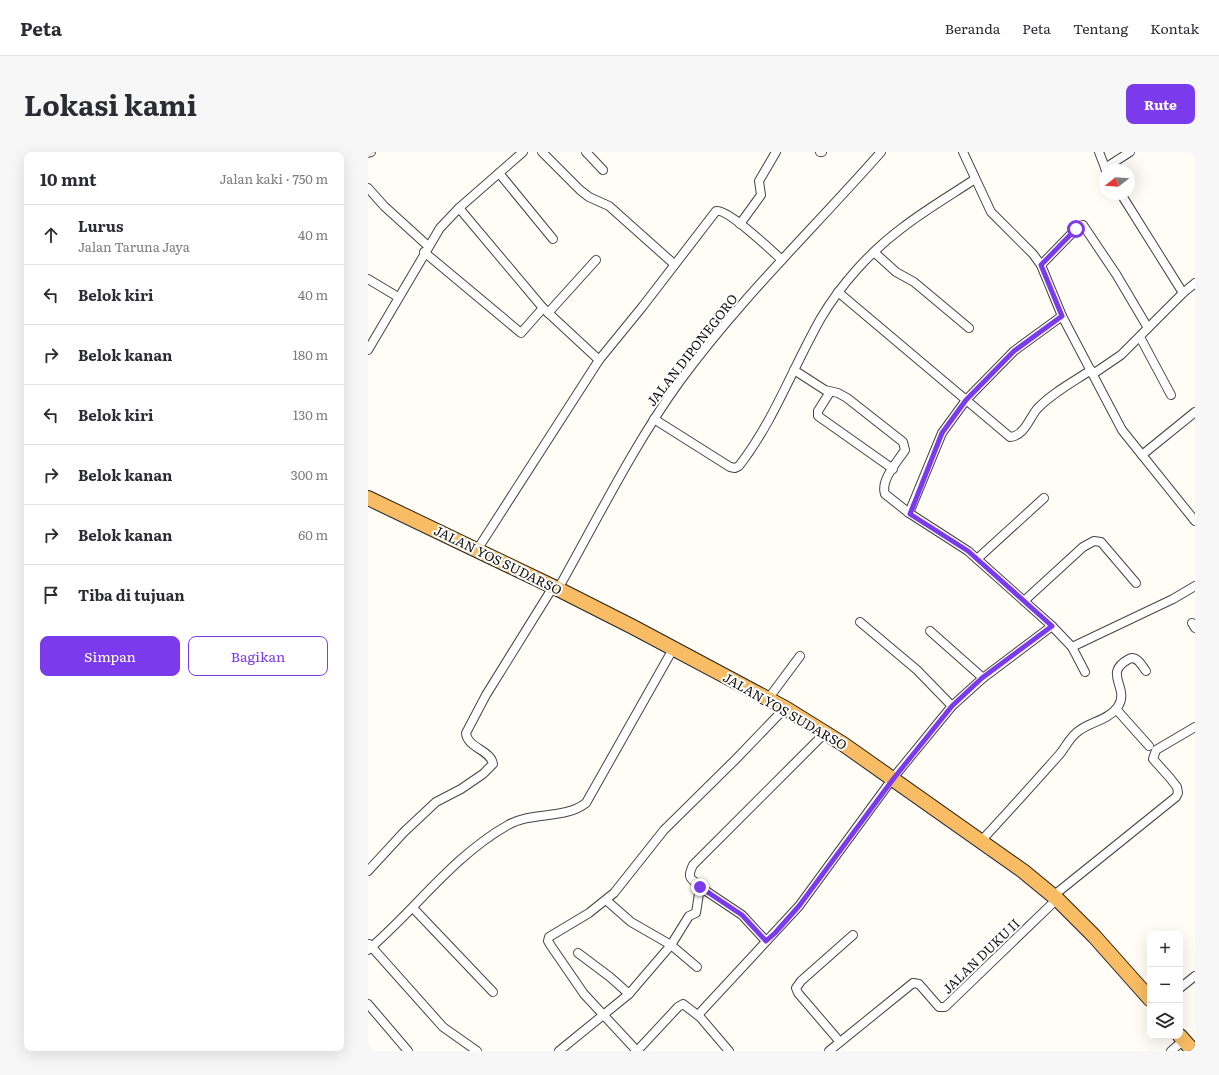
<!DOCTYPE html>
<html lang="id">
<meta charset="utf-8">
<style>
:root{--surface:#fff;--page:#f7f7f7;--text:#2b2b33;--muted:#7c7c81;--line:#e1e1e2;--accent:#7c3aed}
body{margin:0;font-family:Literata,serif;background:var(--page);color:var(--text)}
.controls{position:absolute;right:12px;bottom:12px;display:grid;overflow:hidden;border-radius:8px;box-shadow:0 4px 16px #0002}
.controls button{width:36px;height:36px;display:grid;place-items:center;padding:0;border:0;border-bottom:1px solid var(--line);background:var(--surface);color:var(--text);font:20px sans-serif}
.compass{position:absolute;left:731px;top:12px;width:36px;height:36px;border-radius:50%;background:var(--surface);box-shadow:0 4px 16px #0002;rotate:253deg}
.stop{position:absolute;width:12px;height:12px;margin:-9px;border:3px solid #7c3aed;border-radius:50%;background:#fff}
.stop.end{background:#7c3aed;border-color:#fff;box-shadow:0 1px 4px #0008}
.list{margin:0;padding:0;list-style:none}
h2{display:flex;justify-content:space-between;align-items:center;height:52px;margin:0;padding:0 16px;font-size:17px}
h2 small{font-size:13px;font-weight:400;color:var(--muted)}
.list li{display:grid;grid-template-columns:26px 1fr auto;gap:12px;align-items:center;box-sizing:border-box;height:60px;padding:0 16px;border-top:1px solid var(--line)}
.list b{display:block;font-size:15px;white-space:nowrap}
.list p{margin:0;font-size:13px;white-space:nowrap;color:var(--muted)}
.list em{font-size:13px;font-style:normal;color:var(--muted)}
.actions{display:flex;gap:8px;padding:12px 16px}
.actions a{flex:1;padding:9px 0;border:1px solid var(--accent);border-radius:8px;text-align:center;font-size:14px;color:var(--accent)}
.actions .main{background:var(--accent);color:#fff}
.icon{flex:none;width:22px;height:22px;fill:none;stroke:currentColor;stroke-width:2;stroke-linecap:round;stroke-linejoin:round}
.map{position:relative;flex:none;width:827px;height:899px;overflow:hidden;border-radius:8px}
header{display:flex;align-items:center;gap:24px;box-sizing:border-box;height:56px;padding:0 20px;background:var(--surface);border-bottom:1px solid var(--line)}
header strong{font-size:19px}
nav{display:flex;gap:22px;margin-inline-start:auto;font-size:14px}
.intro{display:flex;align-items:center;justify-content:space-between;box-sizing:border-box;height:96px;padding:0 24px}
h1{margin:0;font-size:28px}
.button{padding:10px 18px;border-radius:8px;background:var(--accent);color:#fff;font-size:14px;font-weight:700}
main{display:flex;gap:24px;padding:0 24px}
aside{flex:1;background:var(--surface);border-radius:8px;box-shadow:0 4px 16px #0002}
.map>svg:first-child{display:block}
</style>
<header>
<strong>Peta</strong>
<nav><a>Beranda</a><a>Peta</a><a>Tentang</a><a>Kontak</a></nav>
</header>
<div class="intro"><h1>Lokasi kami</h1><a class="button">Rute</a></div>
<main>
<aside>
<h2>10 mnt<small>Jalan kaki · 750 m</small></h2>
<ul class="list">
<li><svg class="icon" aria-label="ahead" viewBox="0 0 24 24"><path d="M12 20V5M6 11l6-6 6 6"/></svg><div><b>Lurus</b><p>Jalan Taruna Jaya</p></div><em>40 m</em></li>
<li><svg class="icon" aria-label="left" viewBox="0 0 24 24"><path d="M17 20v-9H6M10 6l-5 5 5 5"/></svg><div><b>Belok kiri</b></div><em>40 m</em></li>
<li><svg class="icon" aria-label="right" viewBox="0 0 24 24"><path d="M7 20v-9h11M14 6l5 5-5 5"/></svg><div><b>Belok kanan</b></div><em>180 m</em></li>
<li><svg class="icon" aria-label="left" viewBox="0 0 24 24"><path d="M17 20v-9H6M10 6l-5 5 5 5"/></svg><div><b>Belok kiri</b></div><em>130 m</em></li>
<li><svg class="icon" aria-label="right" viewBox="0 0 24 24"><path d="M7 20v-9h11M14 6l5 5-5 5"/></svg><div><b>Belok kanan</b></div><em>300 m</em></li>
<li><svg class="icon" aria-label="right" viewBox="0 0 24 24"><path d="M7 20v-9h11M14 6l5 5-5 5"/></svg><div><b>Belok kanan</b></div><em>60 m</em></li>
<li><svg class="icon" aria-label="arrive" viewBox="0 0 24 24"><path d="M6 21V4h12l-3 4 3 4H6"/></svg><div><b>Tiba di tujuan</b></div></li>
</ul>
<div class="actions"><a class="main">Simpan</a><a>Bagikan</a></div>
</aside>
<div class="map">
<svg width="827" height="899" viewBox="0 0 827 899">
<rect width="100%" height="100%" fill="#fffdf5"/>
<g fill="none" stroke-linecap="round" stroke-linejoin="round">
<defs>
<g id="minor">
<polyline points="174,0 212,38 221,45 241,54 306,112"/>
<polyline points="218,0 235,18"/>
<polyline points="452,0 454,0"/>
<polyline points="595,0 623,60 665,102 673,113 694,164 754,278 827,369"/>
<polyline points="731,0 738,18"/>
<polyline points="0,1 3,0"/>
<polyline points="737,16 762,0"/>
<polyline points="131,21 185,87"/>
<polyline points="0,36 16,54 60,94"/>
<polyline points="753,42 815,141"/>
<polyline points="91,56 175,156 231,208"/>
<polyline points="372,72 393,43 391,29 408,0"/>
<polyline points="56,100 153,181 175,156"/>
<polyline points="506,100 528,120 546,130 601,176"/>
<polyline points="673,113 711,74 715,73 748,122 780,176"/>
<polyline points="0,127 30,145"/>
<path d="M 470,140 L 642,285 C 656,284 661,267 669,257 C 684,241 705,230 723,218"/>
<polyline points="180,161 228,108"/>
<polyline points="772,185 803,243"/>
<polyline points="0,198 72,76 91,56 155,0"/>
<path d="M 426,218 L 457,238 L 470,241 L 479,246 L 535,290 L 537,298 C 530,309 512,328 517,342 L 541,361 L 600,399 L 684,474 L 704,495 L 717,520"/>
<polyline points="725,222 753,203 815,141 827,131"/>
<polyline points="462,240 450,259 450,264 525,317"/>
<path d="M 286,267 L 362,315 L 367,316 L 371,314 C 406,269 425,215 453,166 C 473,132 503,99 534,76 C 557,58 583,43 607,27"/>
<polyline points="774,303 827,260"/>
<polyline points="541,361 574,281 598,248 646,199 694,164"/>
<path d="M 109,398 L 231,208 L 275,154 L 348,59 C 359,56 404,99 414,108"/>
<polyline points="609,407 676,346"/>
<path d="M 190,437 C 229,368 265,294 312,229 C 372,147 446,76 513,0"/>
<polyline points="656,449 715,395 726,389 733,390 768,431"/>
<polyline points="492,470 549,518 584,554"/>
<polyline points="824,471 827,476"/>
<polyline points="562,479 615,526"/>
<polyline points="704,495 805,447 827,434"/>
<polyline points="400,547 432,504"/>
<polyline points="748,557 781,594"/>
<path d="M 614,688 C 640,660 666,631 691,603 C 697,596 701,587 708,581 C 720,570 739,569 749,556 C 764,536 733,522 761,507 C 769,503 774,514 778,519"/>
<path d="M 0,719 L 36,680 L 68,650 L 93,637 L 115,622 L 125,612 C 123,598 99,596 98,581 L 118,543 L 185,435"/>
<polyline points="332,735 374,763 398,789"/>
<polyline points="685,744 808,645 810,641 809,635 802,626 785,607 788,598 827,575"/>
<polyline points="238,748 263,770 303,793 329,815"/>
<polyline points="45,756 125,840"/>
<polyline points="1,792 75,875 109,899"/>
<path d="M 0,798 C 47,758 85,704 140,673 C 164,659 196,668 218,651 L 305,497"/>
<polyline points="210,801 242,825 261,842"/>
<polyline points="812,836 827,824"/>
<polyline points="0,852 40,899"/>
<polyline points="330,863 431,754 525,626 584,554 615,526 684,474"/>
<polyline points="472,890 430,841 428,836 433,829 485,783"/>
<path d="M 191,899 L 261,842 L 303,793 L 321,764 L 328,761 L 332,735 C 324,726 318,728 325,713 L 457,581"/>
<polyline points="269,899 216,842 183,794 180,789 181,785 221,761 246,741 296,678 369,606 417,556"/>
<polyline points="269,899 310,855 315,852 332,865 361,899"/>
<polyline points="461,899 545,831 551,832 571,855 577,855 689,747"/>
<polyline points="803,899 816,888"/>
</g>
<g id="trunk">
<polyline points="0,346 190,437 265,475 417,556 475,592 655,719 689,747 726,784 782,847"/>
<polyline points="812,884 825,899"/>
</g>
</defs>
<use href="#minor" stroke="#444" stroke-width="10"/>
<use href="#trunk" stroke="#222" stroke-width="16"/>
<use href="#minor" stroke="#fff" stroke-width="8"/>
<use href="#trunk" stroke="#f7bc64" stroke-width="14"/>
</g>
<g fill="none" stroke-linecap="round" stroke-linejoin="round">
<polyline stroke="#7c3aed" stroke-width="5" points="332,735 374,763 398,789 407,781 431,754 526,626 584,554 614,526 684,474 600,399 542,362 574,281 598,248 646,199 694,164 673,113 708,77"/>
</g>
<g text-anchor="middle" stroke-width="4" stroke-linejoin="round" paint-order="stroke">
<g font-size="13" fill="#111" stroke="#fff">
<text transform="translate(324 198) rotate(-52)" y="5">JALAN DIPONEGORO</text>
<text transform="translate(130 408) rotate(26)" y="5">JALAN YOS SUDARSO</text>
<text transform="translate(417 559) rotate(30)" y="5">JALAN YOS SUDARSO</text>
<text transform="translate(613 804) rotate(-44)" y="5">JALAN DUKU II</text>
</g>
</g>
</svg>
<div class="controls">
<button>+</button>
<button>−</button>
<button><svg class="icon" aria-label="layers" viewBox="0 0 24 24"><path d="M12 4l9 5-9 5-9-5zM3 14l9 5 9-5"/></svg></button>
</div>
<svg class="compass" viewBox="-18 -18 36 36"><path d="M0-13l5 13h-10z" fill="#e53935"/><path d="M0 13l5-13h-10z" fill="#7c7c81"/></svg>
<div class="stop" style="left:708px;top:77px"></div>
<div class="stop end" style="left:332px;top:735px"></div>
</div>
</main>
